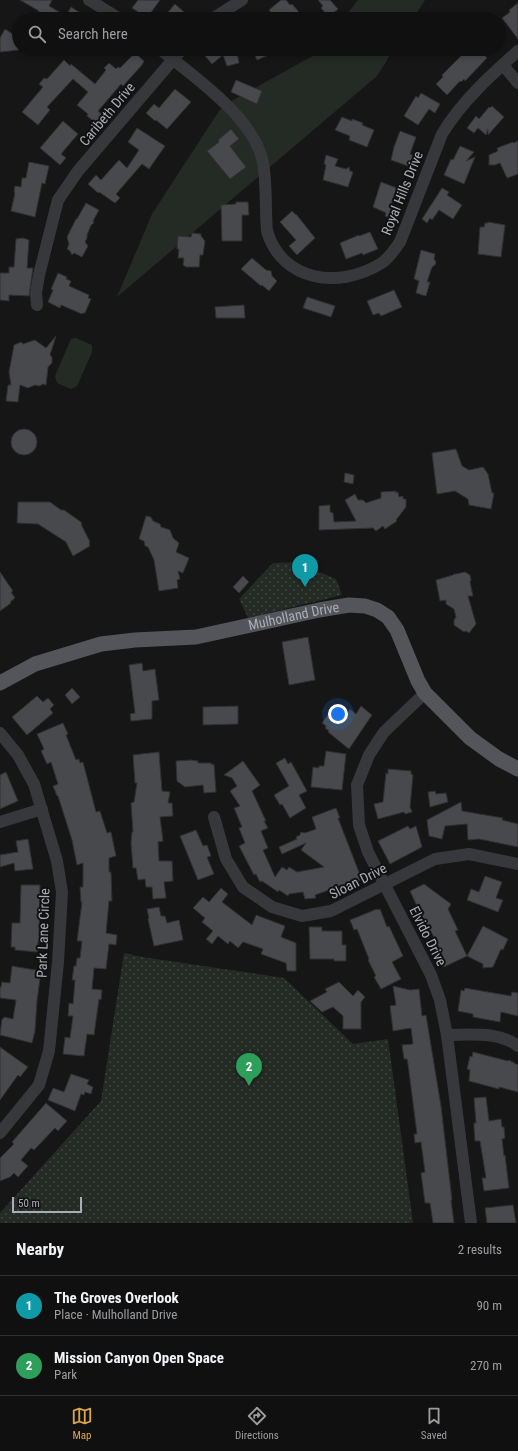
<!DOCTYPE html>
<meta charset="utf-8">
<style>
:root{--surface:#101011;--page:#1e1e1f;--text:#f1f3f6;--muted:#9c9d9f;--line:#303031;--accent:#dba749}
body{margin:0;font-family:"Roboto Condensed",sans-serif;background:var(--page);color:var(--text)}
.scale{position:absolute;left:12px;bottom:10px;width:70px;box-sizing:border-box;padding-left:4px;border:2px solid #a9adb5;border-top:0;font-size:11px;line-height:14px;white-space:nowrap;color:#a9adb5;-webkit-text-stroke:3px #111112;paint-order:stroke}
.you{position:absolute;left:338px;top:714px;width:14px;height:14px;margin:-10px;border:3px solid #fff;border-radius:50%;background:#1a73e8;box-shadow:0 0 0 6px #1a73e833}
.badge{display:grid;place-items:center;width:26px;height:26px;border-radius:50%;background:var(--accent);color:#fff;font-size:13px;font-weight:700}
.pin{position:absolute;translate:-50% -33px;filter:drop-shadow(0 1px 2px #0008)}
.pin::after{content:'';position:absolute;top:21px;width:14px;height:12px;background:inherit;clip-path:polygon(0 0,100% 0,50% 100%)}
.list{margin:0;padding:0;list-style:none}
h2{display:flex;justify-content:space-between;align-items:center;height:52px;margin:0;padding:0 16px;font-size:17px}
h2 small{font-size:13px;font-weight:400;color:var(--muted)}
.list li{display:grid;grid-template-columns:26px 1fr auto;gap:12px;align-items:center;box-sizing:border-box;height:60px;padding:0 16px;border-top:1px solid var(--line)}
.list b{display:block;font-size:15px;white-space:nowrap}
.list p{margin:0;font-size:13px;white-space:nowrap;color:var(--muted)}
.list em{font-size:13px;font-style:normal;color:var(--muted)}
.icon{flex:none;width:22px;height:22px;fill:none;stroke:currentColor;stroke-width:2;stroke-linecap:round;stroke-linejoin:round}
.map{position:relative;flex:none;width:518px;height:1223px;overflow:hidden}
.search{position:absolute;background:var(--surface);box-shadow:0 2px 6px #0003;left:12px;right:12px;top:12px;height:44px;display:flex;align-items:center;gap:10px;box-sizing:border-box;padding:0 14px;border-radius:22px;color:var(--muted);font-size:15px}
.sheet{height:172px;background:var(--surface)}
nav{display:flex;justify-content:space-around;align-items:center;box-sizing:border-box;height:56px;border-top:1px solid var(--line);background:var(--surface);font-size:11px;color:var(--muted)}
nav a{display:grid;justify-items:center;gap:2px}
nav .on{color:var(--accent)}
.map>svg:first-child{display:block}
</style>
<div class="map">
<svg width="518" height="1223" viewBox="0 0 518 1223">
<defs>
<pattern id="park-dots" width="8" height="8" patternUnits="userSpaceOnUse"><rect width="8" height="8" fill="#242b25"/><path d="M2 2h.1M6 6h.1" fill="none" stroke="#414742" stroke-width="1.8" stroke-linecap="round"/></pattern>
</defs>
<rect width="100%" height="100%" fill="#161617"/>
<g fill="#242b25">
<polygon points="358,0 425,0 413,19 343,19"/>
<polygon points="320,49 394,49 377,76 117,297 152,214 219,111 226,104 316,54"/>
<polygon points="76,338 92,345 92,352 77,386 71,389 57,383 55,376 71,339"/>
</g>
<g fill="url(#park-dots)">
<polygon points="311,562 317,571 336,579 342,595 248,618 239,599 273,563"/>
<polygon points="124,953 142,957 284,978 353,1044 388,1039 413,1223 0,1223 0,1213 101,1101"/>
</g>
<g fill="#48494c" stroke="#303033">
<polygon points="20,0 52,0 49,6 66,16 71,7 90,19 34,19 39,11"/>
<polygon points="138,0 160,0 147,18 132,8"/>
<polygon points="281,0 286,0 290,5 292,4 299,12 296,14 300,19 276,19 269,10"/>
<polygon points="318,0 330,0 338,9 329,17 321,8 323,6"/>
<polygon points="518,3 518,39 502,18 510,12 509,10"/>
<polygon points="175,4 192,19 162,19"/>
<polygon points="5,29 19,38 19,50 0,52 0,38"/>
<polygon points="199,49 230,49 228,51 230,53 237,52 239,63 227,66 223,55 212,64"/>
<polygon points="252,49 283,49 257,60"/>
<polygon points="468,49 479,49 487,58 465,81 464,79 461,82 460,81 447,95 436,84 443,77 442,75"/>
<polygon points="135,53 144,61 142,65 123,86 121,84 98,111 103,115 96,123 87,116 88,114 77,105 88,92 73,79 47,107 50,110 38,125 22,112 43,87 39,84 44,78 47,79 64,60 70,66 71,64 95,84 106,70 104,68 109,63 116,69 118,67 120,68"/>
<polygon points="236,80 262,91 257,104 231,92"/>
<polygon points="175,89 191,102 167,129 156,120 155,121 146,113 154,104 159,108"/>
<polygon points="421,93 440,104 435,113 429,109 418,125 404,116 416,96 418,98"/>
<polygon points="492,106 504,117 488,135 488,129 486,135 478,128 474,133 467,128 476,116 479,119 489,107 490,108"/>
<polygon points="342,117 352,121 352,119 363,123 362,125 374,130 367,147 349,140 350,136 335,130"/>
<polygon points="63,121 78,134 61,154 66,158 60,165 40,148"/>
<polygon points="137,128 165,146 149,169 142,164 116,194 120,198 115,203 99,192 98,193 88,184 96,175 101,180 119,160 127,168 139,150 128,142"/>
<polygon points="231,129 239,139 230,146 246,167 230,179 207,151 219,142 218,140"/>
<polygon points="400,131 416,137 410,154 414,156 408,166 391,160 394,147"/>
<polygon points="518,141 518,174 507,178 500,163 495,165 489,165 489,155 498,151 497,148 513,142 513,143"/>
<polygon points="460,146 474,152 466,161 475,157 464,184 444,175 451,159 453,160"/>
<polygon points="326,155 338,159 335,166 346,169 349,167 350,171 353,172 348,187 323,180 326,165 324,164"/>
<polygon points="29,162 49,166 45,184 42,183 35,217 11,211 15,193 14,192 15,186 21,187 22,178 26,178"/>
<polygon points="381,182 397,188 391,205 398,208 394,219 385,216 386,213 384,212 373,207"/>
<polygon points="442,188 449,192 447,195 462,205 453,219 439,210 432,220 430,218 427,223 422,219"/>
<polygon points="236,202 248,202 249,215 242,215 242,241 222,241 221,205 236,204"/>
<polygon points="86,203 99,210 93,221 94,223 91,225 87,235 87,238 85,242 88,246 82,257 74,253 72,255 70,251 67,249 69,244 67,237 76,219 77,219"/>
<polygon points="292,211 296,215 296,214 315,238 297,255 289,246 296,240 280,222"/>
<polygon points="488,222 505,225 501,257 478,254 480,227 484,227 485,223 488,223"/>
<polygon points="370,232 378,249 363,255 362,253 346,259 340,243 359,235 359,236"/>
<polygon points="192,233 201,234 201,236 205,241 203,255 200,255 199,267 186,267 183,265 184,258 178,258 179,249 177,249 178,236 191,237"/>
<polygon points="23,238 29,240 27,268 33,268 29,296 9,295 9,301 0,300 0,273 9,273 9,267 14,267 16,239"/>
<polygon points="421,250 435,254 434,259 436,262 435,265 432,267 427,282 430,282 426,296 416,293 419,281 414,279"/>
<polygon points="252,258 266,270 271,271 272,276 277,281 269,291 262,285 261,286 241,269"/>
<polygon points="58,273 67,277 66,279 71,281 69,286 89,295 88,298 91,299 85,313 83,313 82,314 61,305 60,308 48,302 53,290 51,289"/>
<polygon points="394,290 402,307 381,316 379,313 373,315 367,301"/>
<polygon points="307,297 335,306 331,317 303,308"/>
<polygon points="244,305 245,318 216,318 215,307"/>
<polygon points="56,336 50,355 52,357 52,363 48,367 46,385 42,384 40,386 35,385 28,388 20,385 18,402 6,401 8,385 11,385 9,372 14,345 21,342 23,344 35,340 46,348"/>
<circle cx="24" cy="442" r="13"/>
<polygon points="456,449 462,466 469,470 483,467 488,474 492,493 494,493 491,509 469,505 468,499 455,491 437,494 432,453"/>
<polygon points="345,473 354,475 353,484 344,482"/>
<polygon points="396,491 396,493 398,492 399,497 403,496 403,499 406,499 406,507 396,520 397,521 385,529 383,526 376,531 373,528 319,530 319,506 330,505 330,512 333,513 334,522 356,521 345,500 355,494 358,500 363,500 366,503 381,498 381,492"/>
<polygon points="18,502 50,502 61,510 64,510 81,522 82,526 90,542 89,543 90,546 73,556 66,542 38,524 17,523"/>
<polygon points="146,516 151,517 153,521 160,524 161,527 170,530 173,538 179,543 176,552 189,558 183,573 178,571 180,579 177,580 178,588 159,591 154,560 148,547 145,546 144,541 139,539"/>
<polygon points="0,572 13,591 11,592 15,598 10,602 11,603 0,611"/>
<polygon points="465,572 470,575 471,580 470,582 473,596 468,596 476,624 469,633 466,631 464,632 454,625 454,620 456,617 454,609 446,604 446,600 440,601 436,580 453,575 454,574 456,574"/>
<polygon points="243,576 249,582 239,593 233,587"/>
<polygon points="308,637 315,680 289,685 282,642"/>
<polygon points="142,663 143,671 155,669 159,700 152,701 152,719 131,721 130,714 135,713 129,665"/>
<polygon points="72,688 80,697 72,704 65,695"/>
<polygon points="37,696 43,702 48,698 54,705 50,709 53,713 27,735 12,717"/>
<polygon points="238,706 238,724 203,725 203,707"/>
<polygon points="361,706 372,715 349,749 328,732 329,731 325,728 326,726 322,723 329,713 336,718 341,712 346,715 350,709 356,714"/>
<polygon points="63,723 68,734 66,735 76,760 79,759 80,763 83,762 96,812 100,811 107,833 111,832 116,856 109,858 109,872 111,872 112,901 109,901 106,933 117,935 116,945 109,944 106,969 94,968 92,989 102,990 101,1000 99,999 94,1035 87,1034 84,1056 63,1054 65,1037 70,1038 73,1016 68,1016 69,1003 73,1004 75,980 72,980 74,966 76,966 77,958 80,958 82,941 77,941 82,902 81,902 80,887 83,887 83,863 77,865 72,840 58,796 57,796 53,786 58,784 51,762 47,764 41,751 44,749 37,734"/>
<polygon points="326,751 346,754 342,790 311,787 313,767 319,768 319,766 324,766"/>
<polygon points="159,752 162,791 170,792 168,803 172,803 173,816 160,817 163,841 158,842 159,861 172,861 173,881 164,882 166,898 153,899 152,887 146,887 145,879 138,880 136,868 133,868 131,843 132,832 133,832 131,803 134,802 137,783 135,783 133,755"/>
<polygon points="285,758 288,764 291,762 307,791 299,795 306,808 290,818 282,804 280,805 274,795 289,786 276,763"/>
<polygon points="191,760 198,761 198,763 211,763 212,765 214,764 216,792 204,793 203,785 185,787 177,781 176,761"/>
<polygon points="243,761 260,785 252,791 266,821 264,821 268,828 261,831 268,848 263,850 275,877 282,867 287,870 289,867 297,872 324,867 301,850 306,843 282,854 279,847 297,839 296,837 300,835 301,832 305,833 316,829 312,817 336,808 340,818 338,818 362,880 344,886 343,885 315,895 316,898 305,899 303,892 289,894 288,896 279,890 278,892 262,881 260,882 256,874 254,875 239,846 245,843 239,828 242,827 234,808 240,806 230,791 237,786 232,778 224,775"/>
<polygon points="388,769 411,771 411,774 413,775 410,807 412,812 405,814 404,812 378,819 374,804 383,802 386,773 388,774"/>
<polygon points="6,772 18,801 0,809 0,775"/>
<polygon points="435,791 436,794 446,793 448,802 430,807 428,792"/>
<polygon points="461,802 462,811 503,818 502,820 518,824 518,847 479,839 468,840 467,824 445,826 442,839 429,836 427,820"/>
<polygon points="408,826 410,829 416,826 422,847 390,864 378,841"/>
<polygon points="196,830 203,846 207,845 211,856 207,857 214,874 198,880 180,836"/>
<polygon points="28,839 33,869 15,871 14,863 0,867 0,855 18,852 16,841"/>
<polygon points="485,876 502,882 496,898 503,900 498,912 467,900 471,889 479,892"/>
<polygon points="424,884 451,904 448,909 458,930 455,931 467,956 444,967 439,956 442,955 437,943 426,922 423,924 418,915 420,914 416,904 410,891"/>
<polygon points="21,885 40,885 39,931 41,931 40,942 38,942 37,952 15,950 15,947 11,947 12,923 20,923"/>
<polygon points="221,888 228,894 222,902 252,925 256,915 285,926 281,937 296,943 296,971 287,971 286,963 261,954 263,949 243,942 238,948 230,941 228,944 218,936 212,944 206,939 213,931 202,922 205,918 193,908 203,897 209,902"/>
<polygon points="159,907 161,916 165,916 167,923 179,920 183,940 154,946 148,919 149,918 147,909"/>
<polygon points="377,909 377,910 380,909 387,927 389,926 403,956 392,962 401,979 381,989 374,977 376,976 368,960 369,959 357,929 354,930 350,920"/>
<polygon points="483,926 508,939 503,950 501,949 493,967 483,968 483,964 467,956"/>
<polygon points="309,927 322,927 322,931 342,931 342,945 346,945 346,961 334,961 334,959 310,959"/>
<polygon points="12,966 41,971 37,1001 35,1031 32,1043 0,1035 2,1019 3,1019 4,1017 13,1019 16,1000 0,998 0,987 1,987 2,982 10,983"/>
<polygon points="339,982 353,996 358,990 365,997 361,1002 361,1029 343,1029 343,1016 333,1007 322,1012 310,1001 327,992 325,989"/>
<polygon points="393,986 410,990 419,989 422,1016 426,1015 441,1106 452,1200 451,1200 454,1223 433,1223 430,1203 425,1203 421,1173 425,1172 421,1142 415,1143 414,1134 417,1134 408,1064 407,1059 404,1059 402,1045 413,1044 411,1028 393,1031 390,1006 396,1005"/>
<polygon points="465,988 511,996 512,992 518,993 518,1016 501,1012 500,1022 473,1017 473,1014 458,1011 461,990 464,991"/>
<polygon points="0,1047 28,1067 20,1077 18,1075 0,1100"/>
<polygon points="473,1052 508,1061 509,1060 518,1065 518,1092 499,1087 499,1089 469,1081 470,1070 467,1069 470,1056 472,1057"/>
<polygon points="71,1074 89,1080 87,1084 93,1087 91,1094 85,1092 84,1095 81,1094 75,1111 48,1100 53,1088 64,1092"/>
<polygon points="486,1097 489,1121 501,1119 502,1127 504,1127 505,1138 502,1139 504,1156 505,1155 509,1188 484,1191 482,1178 486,1178 480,1141 475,1141 474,1128 474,1123 476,1123 474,1098"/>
<polygon points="46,1103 67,1121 58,1131 55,1128 34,1150 31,1148 21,1160 28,1166 18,1177 14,1173 10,1177 0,1181 0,1158 14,1144 12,1142"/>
<polygon points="513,1205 516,1223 487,1223 485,1208"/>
</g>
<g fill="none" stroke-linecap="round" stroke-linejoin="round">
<g stroke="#37383c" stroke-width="12">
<polyline points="89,0 120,19"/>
<polyline points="212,19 242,0"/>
<path d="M 160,49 C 194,77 255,118 263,163 C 267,185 265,208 267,231 C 282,282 339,289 380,264 C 388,260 395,249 400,242 L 442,134 C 462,101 490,76 518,51"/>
<polyline points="503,65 518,83"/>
<polyline points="37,305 36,293 39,275 58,200 78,171 182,49"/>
<polyline points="425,693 384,732 369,755 357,785 359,825 368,852 431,975 440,1000 447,1035 471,1223"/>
<polyline points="0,733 18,755 34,784 57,861 62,892 58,962 49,1051 39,1085 0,1133"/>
<polyline points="214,817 226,859 243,887 272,907 302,916 331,911 435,859 469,854 518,864"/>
<polyline points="0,822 42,809"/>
<path d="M 447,1035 C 470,1035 499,1031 518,1046"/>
</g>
<path stroke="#53555a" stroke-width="15" id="s1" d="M 0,683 L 35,664 L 101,644 L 135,640 L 196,637 L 319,610 L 349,605 L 365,606 L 377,610 L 388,617 L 397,630 L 418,681 L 425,693 L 470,738 L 499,759 L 518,769"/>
</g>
<g text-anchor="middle" stroke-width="4" stroke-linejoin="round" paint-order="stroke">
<g font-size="14" fill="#a9adb5" stroke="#111112">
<text transform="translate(107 114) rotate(-50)" y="5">Caribeth Drive</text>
<text transform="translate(402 193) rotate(-68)" y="5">Royal Hills Drive</text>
<text dy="5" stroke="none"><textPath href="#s1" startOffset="304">Mulholland Drive</textPath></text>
<text transform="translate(358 881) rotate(-27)" y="5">Sloan Drive</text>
<text transform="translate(43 933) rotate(-88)" y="5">Park Lane Circle</text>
<text transform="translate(428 936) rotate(63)" y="5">Elvido Drive</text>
</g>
</g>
</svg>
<div class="scale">50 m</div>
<div class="you"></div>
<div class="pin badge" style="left:305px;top:587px;background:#0f9aa8">1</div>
<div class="pin badge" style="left:249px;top:1086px;background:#2e9e5b">2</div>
<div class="search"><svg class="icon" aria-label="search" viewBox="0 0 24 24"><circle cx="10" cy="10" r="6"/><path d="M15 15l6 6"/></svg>Search here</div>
</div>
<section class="sheet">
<h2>Nearby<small>2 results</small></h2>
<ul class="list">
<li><span class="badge" style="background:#0f9aa8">1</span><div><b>The Groves Overlook</b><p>Place · Mulholland Drive</p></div><em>90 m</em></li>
<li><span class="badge" style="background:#2e9e5b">2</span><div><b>Mission Canyon Open Space</b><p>Park</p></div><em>270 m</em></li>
</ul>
</section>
<nav>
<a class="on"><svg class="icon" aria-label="map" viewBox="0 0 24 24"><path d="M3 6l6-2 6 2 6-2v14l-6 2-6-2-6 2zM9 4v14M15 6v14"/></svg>Map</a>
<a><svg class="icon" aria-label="directions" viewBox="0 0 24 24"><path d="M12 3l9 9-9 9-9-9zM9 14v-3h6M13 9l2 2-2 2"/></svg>Directions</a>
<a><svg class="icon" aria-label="saved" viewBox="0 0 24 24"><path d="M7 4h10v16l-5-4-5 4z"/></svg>Saved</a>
</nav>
